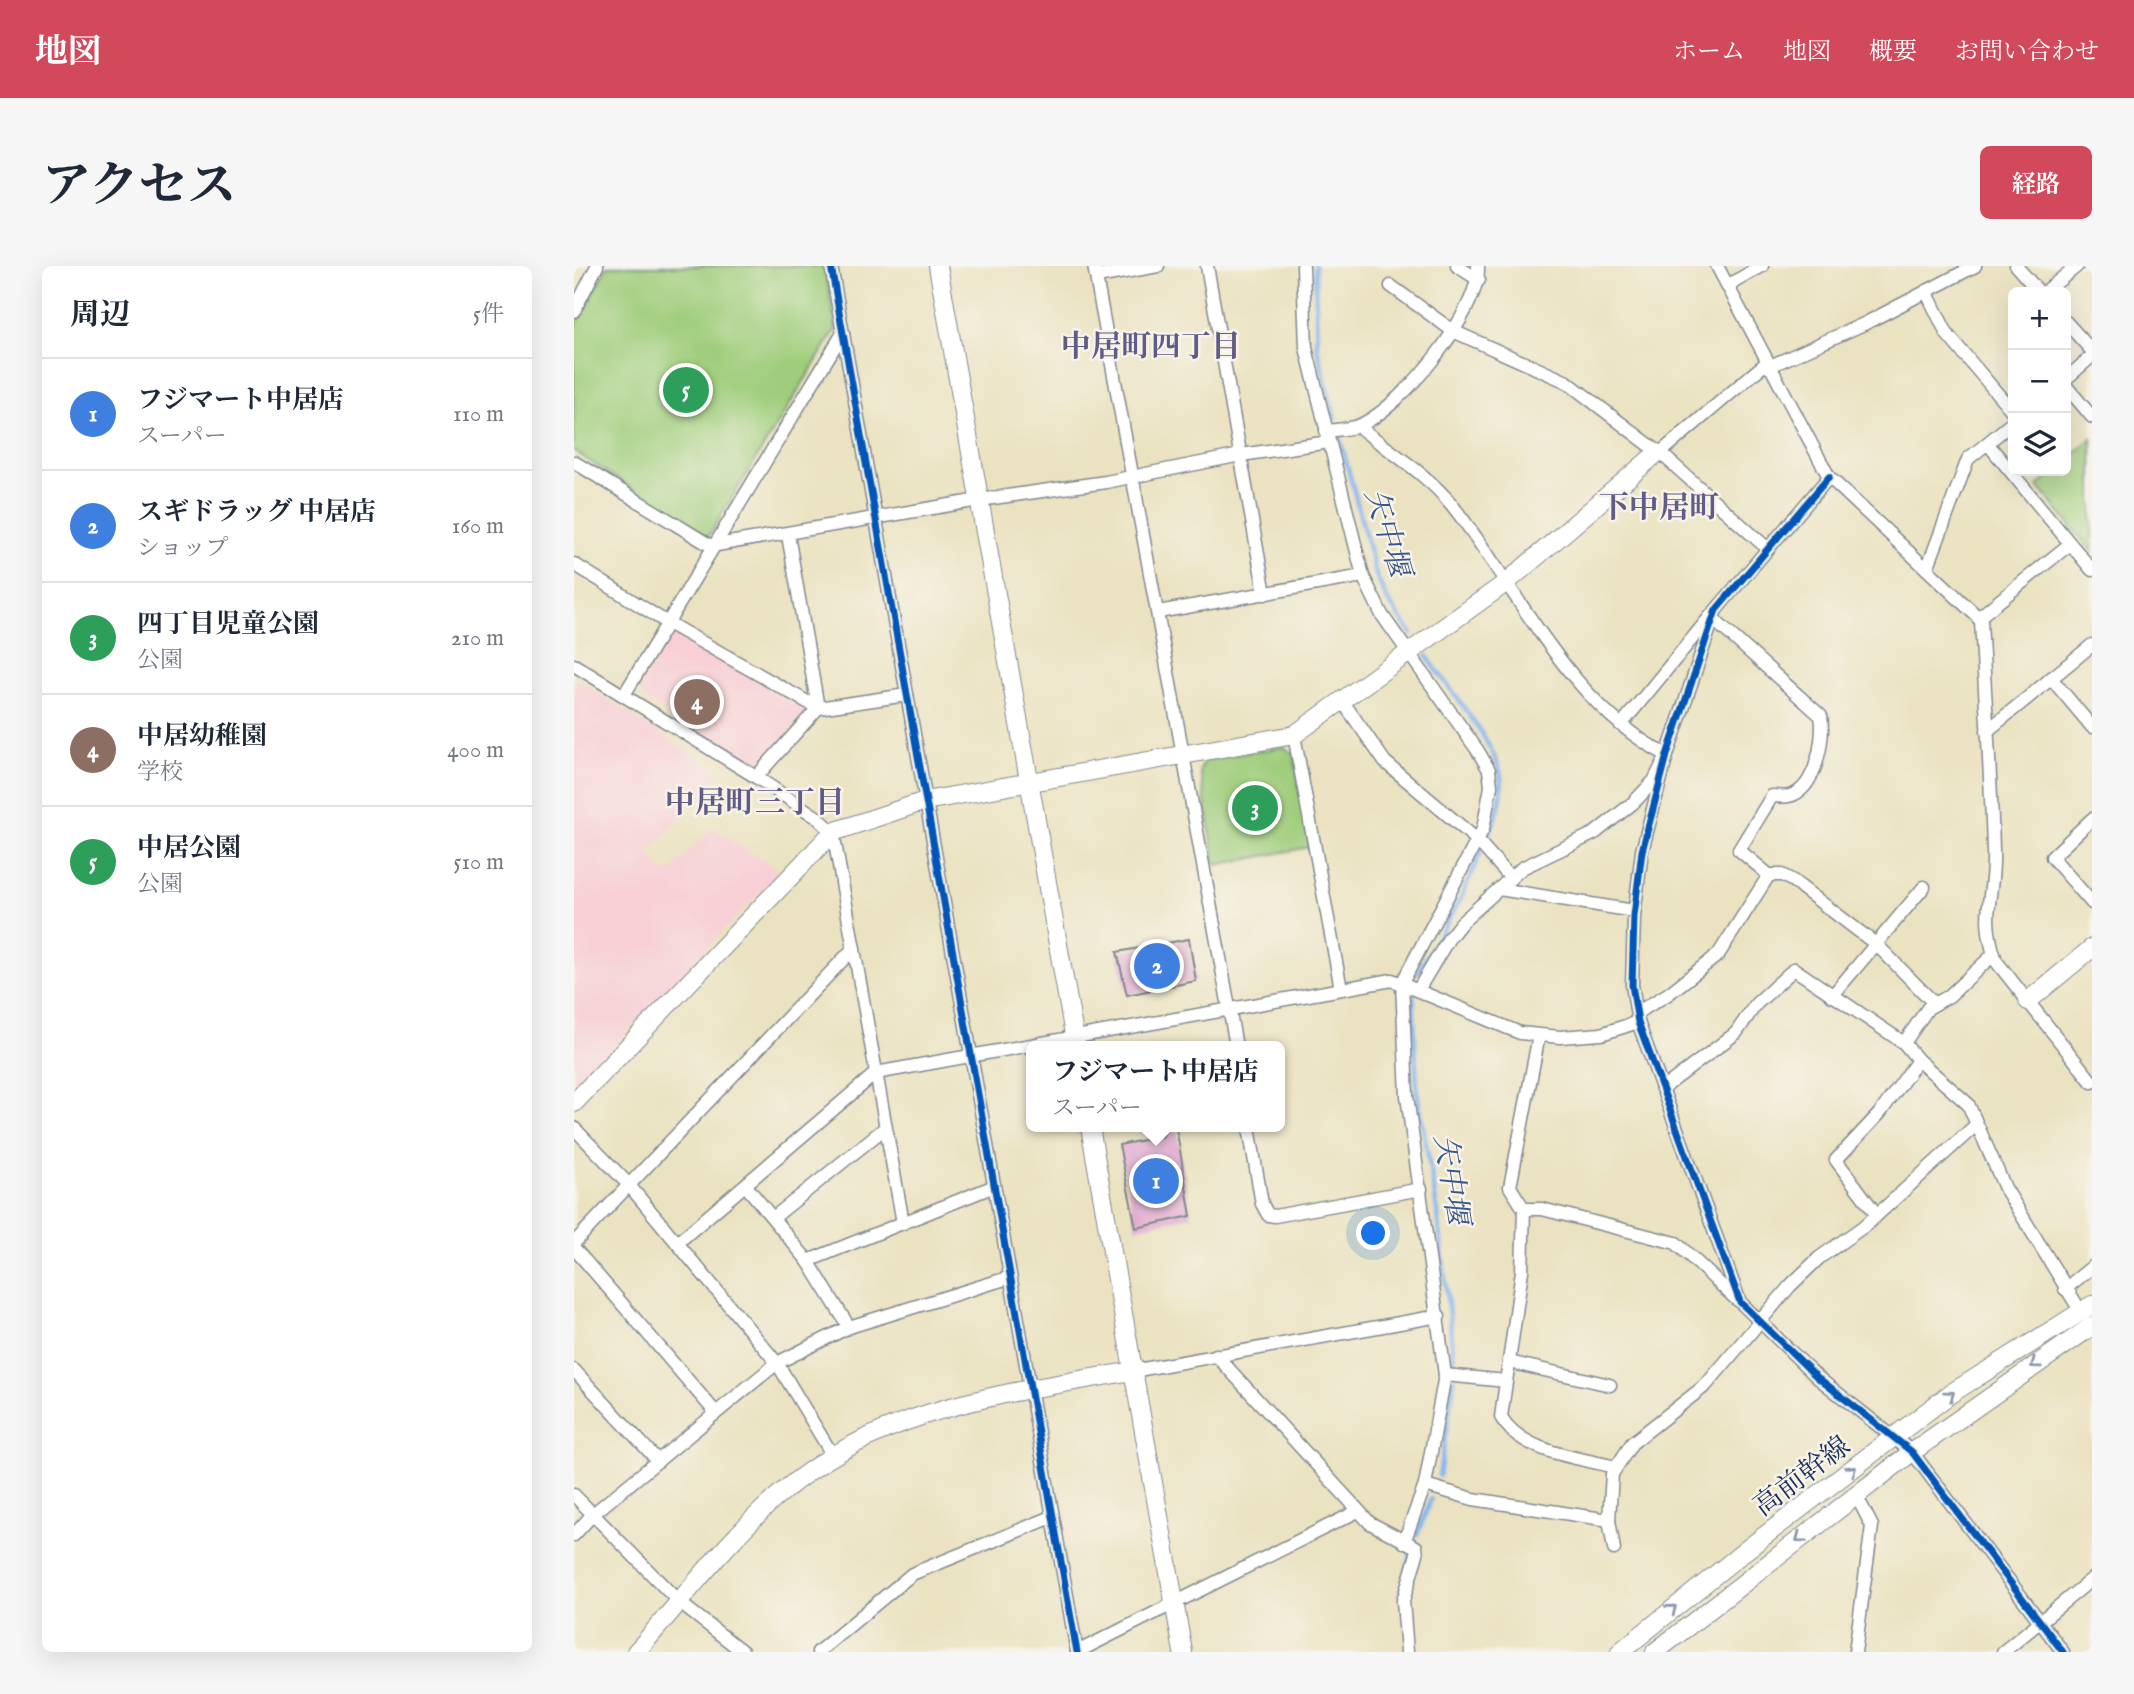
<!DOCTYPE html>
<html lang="ja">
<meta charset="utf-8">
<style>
:root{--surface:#fff;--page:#f6f6f7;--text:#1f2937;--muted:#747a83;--line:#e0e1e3;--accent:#d1495b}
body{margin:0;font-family:"IM FELL English","Noto Serif JP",serif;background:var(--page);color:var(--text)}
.controls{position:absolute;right:21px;top:21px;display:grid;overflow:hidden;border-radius:10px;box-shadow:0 7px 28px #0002}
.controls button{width:63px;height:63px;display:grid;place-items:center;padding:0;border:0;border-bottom:2px solid var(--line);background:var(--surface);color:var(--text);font:35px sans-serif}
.you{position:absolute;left:800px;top:968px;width:24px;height:24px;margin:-18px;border:5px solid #fff;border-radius:50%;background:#1a73e8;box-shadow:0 0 0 10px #1a73e833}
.badge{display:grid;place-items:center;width:46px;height:46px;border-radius:50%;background:var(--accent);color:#fff;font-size:23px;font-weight:700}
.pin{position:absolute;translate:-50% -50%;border:4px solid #fff;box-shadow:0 2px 7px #0006}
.popup{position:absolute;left:452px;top:775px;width:259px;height:91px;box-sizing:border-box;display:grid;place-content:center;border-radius:10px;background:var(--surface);filter:drop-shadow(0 2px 5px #0005);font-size:23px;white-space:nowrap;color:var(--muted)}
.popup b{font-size:26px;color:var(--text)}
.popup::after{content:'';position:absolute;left:50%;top:100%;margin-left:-14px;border:14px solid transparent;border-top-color:var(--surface)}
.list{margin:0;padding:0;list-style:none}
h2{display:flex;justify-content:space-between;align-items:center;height:91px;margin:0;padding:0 28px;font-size:30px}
h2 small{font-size:23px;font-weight:400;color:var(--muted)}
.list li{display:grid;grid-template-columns:46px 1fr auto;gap:21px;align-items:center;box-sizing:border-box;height:112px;padding:0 28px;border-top:2px solid var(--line)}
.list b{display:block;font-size:26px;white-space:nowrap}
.list p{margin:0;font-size:23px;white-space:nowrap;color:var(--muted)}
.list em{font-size:23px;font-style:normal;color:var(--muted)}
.icon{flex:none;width:38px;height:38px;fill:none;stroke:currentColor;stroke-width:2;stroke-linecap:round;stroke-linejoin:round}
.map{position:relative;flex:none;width:1518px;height:1386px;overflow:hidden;border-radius:10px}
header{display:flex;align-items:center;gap:42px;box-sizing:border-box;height:98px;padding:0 35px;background:var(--accent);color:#fff}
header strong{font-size:33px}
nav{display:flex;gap:38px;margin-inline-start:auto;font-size:24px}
.intro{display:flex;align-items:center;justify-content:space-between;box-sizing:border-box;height:168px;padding:0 42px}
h1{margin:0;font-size:49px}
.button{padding:18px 32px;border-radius:10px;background:var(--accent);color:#fff;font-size:24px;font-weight:700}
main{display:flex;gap:42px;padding:0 42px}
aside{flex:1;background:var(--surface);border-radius:10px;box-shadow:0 7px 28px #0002}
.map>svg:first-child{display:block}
</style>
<header>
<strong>地図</strong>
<nav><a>ホーム</a><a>地図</a><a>概要</a><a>お問い合わせ</a></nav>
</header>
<div class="intro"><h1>アクセス</h1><a class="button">経路</a></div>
<main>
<aside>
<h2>周辺<small>5件</small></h2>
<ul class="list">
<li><span class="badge" style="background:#3f7fe0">1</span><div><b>フジマート中居店</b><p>スーパー</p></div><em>110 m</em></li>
<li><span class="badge" style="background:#3f7fe0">2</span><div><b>スギドラッグ 中居店</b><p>ショップ</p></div><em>160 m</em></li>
<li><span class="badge" style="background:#2e9e5b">3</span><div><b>四丁目児童公園</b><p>公園</p></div><em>210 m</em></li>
<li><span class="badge" style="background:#8d6e63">4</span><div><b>中居幼稚園</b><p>学校</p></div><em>400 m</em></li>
<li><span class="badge" style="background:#2e9e5b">5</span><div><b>中居公園</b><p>公園</p></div><em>510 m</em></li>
</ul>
</aside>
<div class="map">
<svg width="1518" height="1386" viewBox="0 0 1518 1386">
<rect width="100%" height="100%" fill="#f7f3e8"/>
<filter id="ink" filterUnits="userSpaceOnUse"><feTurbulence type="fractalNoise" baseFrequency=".0143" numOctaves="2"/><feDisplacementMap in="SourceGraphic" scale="14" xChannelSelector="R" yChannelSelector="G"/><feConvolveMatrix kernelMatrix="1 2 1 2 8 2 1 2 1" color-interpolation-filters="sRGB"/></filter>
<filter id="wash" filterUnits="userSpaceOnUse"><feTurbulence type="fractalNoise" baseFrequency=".00686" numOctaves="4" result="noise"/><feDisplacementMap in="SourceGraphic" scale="28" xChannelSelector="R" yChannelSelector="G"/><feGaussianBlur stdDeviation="1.57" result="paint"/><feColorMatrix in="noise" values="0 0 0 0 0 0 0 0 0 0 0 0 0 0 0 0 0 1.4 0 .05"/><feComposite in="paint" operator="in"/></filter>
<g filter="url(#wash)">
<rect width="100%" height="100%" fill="#eae2c0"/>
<g fill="#f7cfd5">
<polygon points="104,370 228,440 230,449 186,495 178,500 68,431 66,419 94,372"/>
<polygon points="0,412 147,507 74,587 93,608 139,562 206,605 0,822"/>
</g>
<g fill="#9fcd7b" stroke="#5d7e6c" stroke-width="2">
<polygon points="33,0 251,0 262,63 134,271 0,185 0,64"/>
<polygon points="1518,172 1518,286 1464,220 1481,205 1492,205 1492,195"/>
<polygon points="710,481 720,488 736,581 642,599 626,504 632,493"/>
</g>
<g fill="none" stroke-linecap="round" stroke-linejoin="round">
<g stroke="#83b5f0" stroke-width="4.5">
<polyline points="741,0 743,82 761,152"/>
<polyline points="765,168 802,309 814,335 838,368"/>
<path d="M 853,390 C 872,419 923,479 927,511 C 930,534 922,553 912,574"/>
<polyline points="844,706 886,634 907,585"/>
<polyline points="839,730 843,825 864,948 881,1103"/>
<polyline points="865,1210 880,1114"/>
<polyline points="843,1269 857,1233"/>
<polyline points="826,1329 837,1285"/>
</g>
</g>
<g id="blocks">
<g fill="#e2aed2">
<polygon points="615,673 622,715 553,729 543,686"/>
<polygon points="593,861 602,861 617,950 562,962 545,879 589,870"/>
</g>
</g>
</g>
<g filter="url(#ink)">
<use href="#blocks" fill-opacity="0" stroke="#82888f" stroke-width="2"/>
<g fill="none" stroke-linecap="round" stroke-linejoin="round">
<defs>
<g id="street">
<polyline points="257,0 503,1386"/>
<polyline points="520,0 662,780"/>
<polyline points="633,0 691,328"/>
<polyline points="729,0 732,82 789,310 808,349 904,485 915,504 917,520 909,563 828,717 833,830 871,1109 851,1219 830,1276"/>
<polyline points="883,0 905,14"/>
<path d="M 1143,0 L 1255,211 L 1407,354 C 1411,431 1417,508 1419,584 C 1421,631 1405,645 1422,695 L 1518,816"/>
<polyline points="1442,0 1465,26"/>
<polyline points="523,11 584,0"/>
<polyline points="817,20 879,65 993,116 1091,191 1194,283"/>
<polyline points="1153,20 1188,0"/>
<polyline points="1352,25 1373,68 1439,146"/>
<polyline points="1471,26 1503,0"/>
<polyline points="0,45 23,0"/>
<polyline points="1492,56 1518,85"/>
<polyline points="1194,101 1292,57 1401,0"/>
<polyline points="1492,113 1518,90"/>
<polyline points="1492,120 1518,151"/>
<path d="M 784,160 C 815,185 853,208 878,239 C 942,320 997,442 1093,489 L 1080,515 L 1059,537 L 1021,567 L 948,602 L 887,657 L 875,672 L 844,724"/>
<path d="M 752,165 C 762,164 775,163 784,160 C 827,143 907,45 904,0"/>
<polyline points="1414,178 1518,304"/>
<polyline points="1085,188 1192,97"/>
<polyline points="0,196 137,280 405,234 532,216 667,189 755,176"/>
<polyline points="1255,211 1142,344 1093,489 1068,585 1060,650 1058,719 1064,756 1166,1036 1243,1111 1338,1186 1489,1386"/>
<polyline points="0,298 92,356 244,442 333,429"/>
<polyline points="1353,303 1394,193 1439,156"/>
<polyline points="584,346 789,310"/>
<polyline points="1404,352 1496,278"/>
<path d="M 1139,353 L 1247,450 C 1251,472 1242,524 1215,530 C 1210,531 1203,530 1198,530 L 1165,584 L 1195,609"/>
<polyline points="0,399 182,511 244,552 259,566 329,957"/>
<polyline points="1477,412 1518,461"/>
<polyline points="50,429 269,67"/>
<polyline points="769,436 811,496 902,573 937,612"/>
<polyline points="1047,459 1140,346"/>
<polyline points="1413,465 1518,379"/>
<polyline points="720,469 767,723"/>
<polyline points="182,511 244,442 214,269"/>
<polyline points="1518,553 1478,591 1518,637"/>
<polyline points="925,623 1060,645"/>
<polyline points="1258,730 1350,621"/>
<polyline points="1064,746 1094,728 1144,689 1195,609 1208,609 1219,615 1303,679 1361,738"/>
<polyline points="965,769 936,921 950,943 968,943 1102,977 1162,1033"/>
<polyline points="1330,777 1354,742 1375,730 1420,688"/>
<polyline points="1088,823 1162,767 1182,738 1220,703 1330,777 1344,794 1394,838 1431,922 1507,1046"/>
<polyline points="675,861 688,938 694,949 701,950 847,923"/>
<polyline points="0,862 54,918 203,1097 259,1190"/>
<polyline points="172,920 234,995 275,1061"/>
<path d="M 950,943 L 948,1005 L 927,1151 C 948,1187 1004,1191 1041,1201"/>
<polyline points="1303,949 1262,894 1306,847 1344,794"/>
<polyline points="199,952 311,862"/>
<polyline points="0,977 280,682"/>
<polyline points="103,977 302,807 818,714 946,767 986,771 1027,768 1064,756"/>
<polyline points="0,982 142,1147"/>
<polyline points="234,995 418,921"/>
<polyline points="1491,1023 1518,1001"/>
<polyline points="642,1089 796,1257 842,1281 843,1288 829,1335 833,1386"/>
<polyline points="935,1096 1036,1119"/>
<polyline points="0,1104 84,1195"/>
<polyline points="558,1105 865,1050"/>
<polyline points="871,1109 932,1115"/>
<polyline points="851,1219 899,1233 1035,1254"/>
<polyline points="0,1229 106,1337 169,1386"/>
<polyline points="0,1269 19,1248 203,1097 275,1061 434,1012"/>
<polyline points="1040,1283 1035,1254 1038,1208 1058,1177 1132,1119 1216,1020 1245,992 1293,958 1402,859"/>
<polyline points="244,1386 338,1308 478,1251"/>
<polyline points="503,1386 784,1245"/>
<polyline points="1281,1386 1298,1260 1282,1229"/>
<polyline points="1429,1386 1518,1313"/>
</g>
<g id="secondary">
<polyline points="364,0 502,780"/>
<polyline points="1454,735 1518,682"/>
<polyline points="0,837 259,566 351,535 720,469 933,316 1083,187"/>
<polyline points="516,861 609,1386"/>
<path d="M 62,1386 C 109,1333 153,1274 206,1228 C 308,1140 431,1128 558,1105"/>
<polyline points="1046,1386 1172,1284 1376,1128 1518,1039"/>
<polyline points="1081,1386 1338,1186 1518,1060"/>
</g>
</defs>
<use href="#street" stroke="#82888f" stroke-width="15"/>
<use href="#secondary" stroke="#82888f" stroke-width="20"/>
<use href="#street" stroke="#fff" stroke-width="12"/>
<use href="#secondary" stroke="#fff" stroke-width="18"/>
<defs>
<g id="cycleway">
<polyline points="257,0 503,1386"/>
<polyline points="1255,211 1142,344 1093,489 1068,585 1060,650 1058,719 1064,756 1166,1036 1243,1111 1338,1186 1489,1386"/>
</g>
</defs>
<use href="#cycleway" stroke="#f7f3e8" stroke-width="11"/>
<use href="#cycleway" stroke="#0057b8" stroke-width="7"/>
</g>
<defs><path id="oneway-chevron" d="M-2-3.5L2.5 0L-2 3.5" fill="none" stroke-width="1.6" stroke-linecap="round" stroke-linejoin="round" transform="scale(1.75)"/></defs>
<g stroke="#8d97ae">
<use href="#oneway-chevron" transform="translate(1461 1098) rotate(144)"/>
<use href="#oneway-chevron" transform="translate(1376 1129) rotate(-36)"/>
<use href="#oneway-chevron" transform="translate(1278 1204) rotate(-37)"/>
<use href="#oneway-chevron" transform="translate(1226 1272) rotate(143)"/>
<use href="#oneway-chevron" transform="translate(1098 1343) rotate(-39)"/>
</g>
</g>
<g text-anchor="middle" stroke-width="5" stroke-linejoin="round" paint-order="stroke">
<g font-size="28" fill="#1b2f5e" stroke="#f7f3e8">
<text transform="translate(1227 1209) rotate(-37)" y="10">高前幹線</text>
</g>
<g font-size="30" font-weight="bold" fill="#615b87" stroke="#f7f3e8">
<text x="577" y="90">中居町四丁目</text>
<text x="1085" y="251">下中居町</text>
<text x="181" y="546">中居町三丁目</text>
</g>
<g font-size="30" font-style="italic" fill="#3a578a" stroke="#f7f3e8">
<text transform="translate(814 266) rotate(73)" y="10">矢中堰</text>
<text transform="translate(878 913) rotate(81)" y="10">矢中堰</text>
</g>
</g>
</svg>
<div class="controls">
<button>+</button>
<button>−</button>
<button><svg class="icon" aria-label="layers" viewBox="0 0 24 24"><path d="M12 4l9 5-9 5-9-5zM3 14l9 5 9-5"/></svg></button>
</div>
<div class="you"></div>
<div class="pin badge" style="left:582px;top:915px;background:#3f7fe0">1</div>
<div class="popup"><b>フジマート中居店</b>スーパー</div>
<div class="pin badge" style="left:583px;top:700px;background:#3f7fe0">2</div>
<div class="pin badge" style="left:681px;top:542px;background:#2e9e5b">3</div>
<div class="pin badge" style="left:123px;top:436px;background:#8d6e63">4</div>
<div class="pin badge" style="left:112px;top:124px;background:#2e9e5b">5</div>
</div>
</main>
